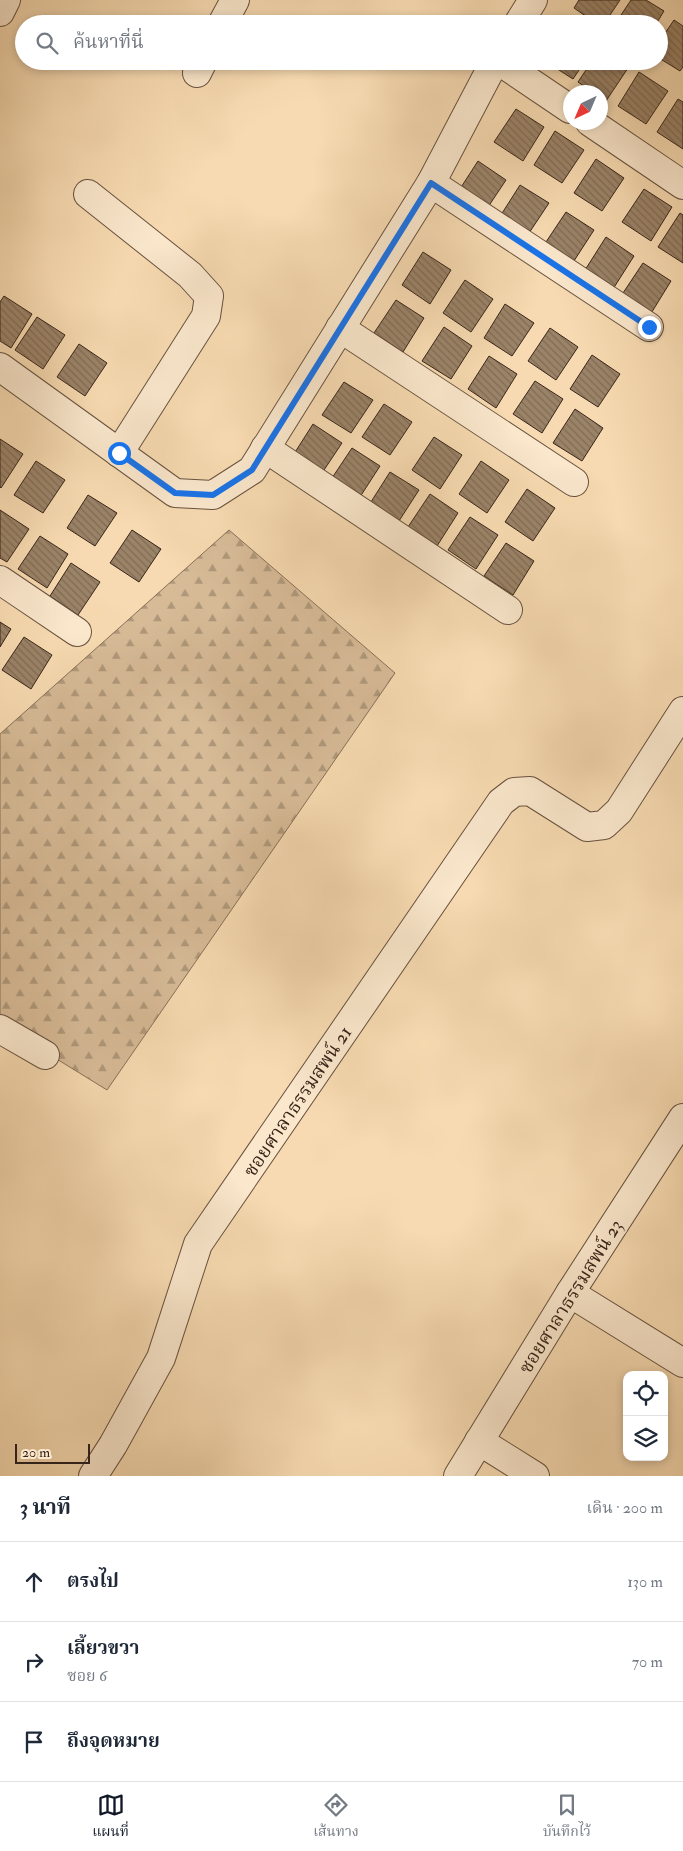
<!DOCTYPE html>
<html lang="th">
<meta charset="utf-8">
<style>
:root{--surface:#fff;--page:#f6f6f7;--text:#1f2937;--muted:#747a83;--line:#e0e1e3;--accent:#111827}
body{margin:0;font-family:"IM FELL Double Pica","Noto Serif Thai",serif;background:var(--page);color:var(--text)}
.controls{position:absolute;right:15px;bottom:15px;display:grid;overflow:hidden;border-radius:10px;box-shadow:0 2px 8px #0003}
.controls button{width:45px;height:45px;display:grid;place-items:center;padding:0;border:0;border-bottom:1px solid var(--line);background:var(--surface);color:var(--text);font:25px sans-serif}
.compass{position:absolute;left:563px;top:85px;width:45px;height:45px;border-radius:50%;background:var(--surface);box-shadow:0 2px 8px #0003;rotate:224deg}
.scale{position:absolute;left:15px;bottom:12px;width:75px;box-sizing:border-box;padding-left:5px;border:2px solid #382519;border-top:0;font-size:14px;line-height:18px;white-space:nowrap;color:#382519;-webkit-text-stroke:4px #fae7cc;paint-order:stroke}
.stop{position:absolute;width:15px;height:15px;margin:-11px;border:4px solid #1a73e8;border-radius:50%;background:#fff}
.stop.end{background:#1a73e8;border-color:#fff;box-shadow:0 1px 5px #0008}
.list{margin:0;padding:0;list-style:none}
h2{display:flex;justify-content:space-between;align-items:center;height:65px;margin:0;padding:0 20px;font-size:21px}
h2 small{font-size:16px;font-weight:400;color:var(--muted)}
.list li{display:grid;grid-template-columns:32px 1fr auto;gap:15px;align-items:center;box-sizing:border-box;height:80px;padding:0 20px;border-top:1px solid var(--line)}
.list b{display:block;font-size:19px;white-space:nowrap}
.list p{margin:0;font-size:16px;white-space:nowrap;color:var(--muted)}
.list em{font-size:16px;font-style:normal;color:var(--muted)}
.icon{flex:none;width:28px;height:28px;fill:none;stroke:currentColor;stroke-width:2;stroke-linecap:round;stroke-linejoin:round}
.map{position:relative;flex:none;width:683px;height:1476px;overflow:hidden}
.search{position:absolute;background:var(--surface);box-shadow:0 2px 8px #0003;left:15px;right:15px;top:15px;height:55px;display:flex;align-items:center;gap:12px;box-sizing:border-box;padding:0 18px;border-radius:28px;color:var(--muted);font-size:19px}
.sheet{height:305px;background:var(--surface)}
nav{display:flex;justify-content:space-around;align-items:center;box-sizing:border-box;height:70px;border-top:1px solid var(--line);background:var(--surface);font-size:14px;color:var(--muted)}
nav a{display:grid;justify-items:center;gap:2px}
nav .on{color:var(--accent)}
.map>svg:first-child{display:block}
</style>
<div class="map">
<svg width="683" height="1476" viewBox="0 0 683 1476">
<defs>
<pattern id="forest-firs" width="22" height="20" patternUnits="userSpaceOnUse" patternTransform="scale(1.25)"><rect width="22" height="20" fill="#d7bb97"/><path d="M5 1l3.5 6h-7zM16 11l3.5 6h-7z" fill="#af987a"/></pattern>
<pattern id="building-back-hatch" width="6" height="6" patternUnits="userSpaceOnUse" patternTransform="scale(1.25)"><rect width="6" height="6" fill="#9b8368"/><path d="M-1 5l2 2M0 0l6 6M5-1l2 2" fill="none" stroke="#7f6b55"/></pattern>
</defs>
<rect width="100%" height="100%" fill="#f7dab1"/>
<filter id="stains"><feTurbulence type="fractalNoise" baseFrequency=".004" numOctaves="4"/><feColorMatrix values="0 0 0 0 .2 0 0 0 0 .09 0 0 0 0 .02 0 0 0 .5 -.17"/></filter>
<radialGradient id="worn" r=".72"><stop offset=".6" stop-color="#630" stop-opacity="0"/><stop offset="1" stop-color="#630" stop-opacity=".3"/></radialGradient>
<polygon fill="url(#forest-firs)" stroke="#887058" points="229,530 395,673 107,1090 0,1024 0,734"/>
<g fill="url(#building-back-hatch)" stroke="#382519">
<polygon points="579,0 620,0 604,24 597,24 574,8"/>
<polygon points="631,0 646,0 664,11 656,24 615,24"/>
<polygon points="674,20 683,26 683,67 680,71 659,58 659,42"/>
<polygon points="545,61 585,61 573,79"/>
<polygon points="592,61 618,61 628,68 606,101 600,97 600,92 593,92 578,82"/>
<polygon points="639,72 668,91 646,124 618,106"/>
<polygon points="678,99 683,102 683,149 657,132"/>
<polygon points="516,109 544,127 523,161 494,142"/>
<polygon points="555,131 584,150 562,183 534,165"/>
<polygon points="596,159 624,178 602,211 574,193"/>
<polygon points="478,161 506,180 484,213 456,195"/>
<polygon points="520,185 549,203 527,236 499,218"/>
<polygon points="644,189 672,207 651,241 622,222"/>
<polygon points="566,212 594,230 572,264 544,245"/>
<polygon points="680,213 683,215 683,263 658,247"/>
<polygon points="606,237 634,256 613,289 585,270"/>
<polygon points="423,252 451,270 430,304 402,285"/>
<polygon points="643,263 671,281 650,315 621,296"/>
<polygon points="465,280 493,299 471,332 443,313"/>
<polygon points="4,296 32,314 11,348 0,341 0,302"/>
<polygon points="396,300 424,318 403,352 374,333"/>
<polygon points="505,304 534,323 512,356 484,338"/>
<polygon points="37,317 65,335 43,369 15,350"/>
<polygon points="444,327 472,346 451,379 422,361"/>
<polygon points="550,328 578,347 556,380 528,361"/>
<polygon points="79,344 107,363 85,396 57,377"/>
<polygon points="592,355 620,374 598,407 570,389"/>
<polygon points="489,356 517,374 496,408 468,389"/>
<polygon points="535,381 563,399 542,433 513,414"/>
<polygon points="344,382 373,400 351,433 322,415"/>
<polygon points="384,404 412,422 390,455 362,437"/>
<polygon points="575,409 603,428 582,461 553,443"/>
<polygon points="313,424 342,443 320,476 292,457"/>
<polygon points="434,437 462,455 440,489 412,470"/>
<polygon points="0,439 23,454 1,488 0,487"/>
<polygon points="352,448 380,466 358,500 330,481"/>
<polygon points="36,461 65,480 43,513 14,495"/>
<polygon points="481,461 509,480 487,513 459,494"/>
<polygon points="390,472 419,490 397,524 369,505"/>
<polygon points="527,489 555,508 533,541 505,522"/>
<polygon points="430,494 458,513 437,546 408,527"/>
<polygon points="88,495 117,513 95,546 67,528"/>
<polygon points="0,510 29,529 7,562 0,558"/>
<polygon points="470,517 498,535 476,569 448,550"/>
<polygon points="132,530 161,549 139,582 110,563"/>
<polygon points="40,536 68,554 47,588 18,569"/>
<polygon points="506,543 534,561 513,595 484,576"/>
<polygon points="71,563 100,582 78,615 50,596"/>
<polygon points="0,622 11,629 0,647"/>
<polygon points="24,637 52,655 31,689 2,670"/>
</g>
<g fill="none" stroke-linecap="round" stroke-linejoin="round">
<defs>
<g id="minor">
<polyline points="0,12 6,0"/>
<polyline points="222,24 235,0"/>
<polyline points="518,24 533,0"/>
<polyline points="499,61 570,109"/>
<polyline points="197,73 203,61"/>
<polyline points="590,122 683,185"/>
<polyline points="431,183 649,327"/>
<polyline points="88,194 190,275 209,296 206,316 119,453"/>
<polyline points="340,328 574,482"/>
<polyline points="0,367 175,493 213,495 252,470 431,183 495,61"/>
<polyline points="265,448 508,610"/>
<polyline points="0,580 77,632"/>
<polyline points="0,1029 45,1055"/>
<polyline points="570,1293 683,1363"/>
<polyline points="479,1441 535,1476"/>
<polyline points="93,1476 113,1445 161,1358 198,1244 501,802 514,792 530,791 587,827 604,825 619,811 683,711"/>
<polyline points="458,1476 570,1293 683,1118"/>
</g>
</defs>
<use href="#minor" stroke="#68523f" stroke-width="30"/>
<use href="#minor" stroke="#fae7cc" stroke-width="28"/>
</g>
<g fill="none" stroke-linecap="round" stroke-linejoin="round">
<polyline stroke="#1a73e8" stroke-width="6" points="119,453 175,493 213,495 252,470 431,183 649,327"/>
</g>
<g text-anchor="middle" stroke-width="4" stroke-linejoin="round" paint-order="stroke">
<g font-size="19" fill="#382519" stroke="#fae7cc">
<text transform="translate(297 1101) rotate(-56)" y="7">ซอยศาลาธรรมสพน์ 21</text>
<text transform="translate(570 1296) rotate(-58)" y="7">ซอยศาลาธรรมสพน์ 23</text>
</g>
</g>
<rect width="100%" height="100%" filter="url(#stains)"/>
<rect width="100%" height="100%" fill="url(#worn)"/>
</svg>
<div class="controls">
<button><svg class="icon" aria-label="locate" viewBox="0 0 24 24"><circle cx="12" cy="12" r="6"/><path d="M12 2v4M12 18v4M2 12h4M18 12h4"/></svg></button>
<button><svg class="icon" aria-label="layers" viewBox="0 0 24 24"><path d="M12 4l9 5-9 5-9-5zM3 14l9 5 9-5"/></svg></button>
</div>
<svg class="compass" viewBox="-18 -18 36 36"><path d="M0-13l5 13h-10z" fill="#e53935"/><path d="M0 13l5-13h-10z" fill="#747a83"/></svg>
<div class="scale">20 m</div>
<div class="stop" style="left:119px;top:453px"></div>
<div class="stop end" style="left:649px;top:327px"></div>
<div class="search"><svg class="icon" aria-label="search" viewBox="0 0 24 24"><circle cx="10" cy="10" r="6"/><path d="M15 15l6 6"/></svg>ค้นหาที่นี่</div>
</div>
<section class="sheet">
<h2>3 นาที<small>เดิน · 200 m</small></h2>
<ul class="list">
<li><svg class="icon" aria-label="ahead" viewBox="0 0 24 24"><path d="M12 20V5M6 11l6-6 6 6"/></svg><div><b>ตรงไป</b></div><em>130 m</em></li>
<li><svg class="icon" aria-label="right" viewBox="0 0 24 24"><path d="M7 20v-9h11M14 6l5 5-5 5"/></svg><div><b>เลี้ยวขวา</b><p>ซอย 6</p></div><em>70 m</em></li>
<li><svg class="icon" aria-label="arrive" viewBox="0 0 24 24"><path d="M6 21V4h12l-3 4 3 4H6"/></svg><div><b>ถึงจุดหมาย</b></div></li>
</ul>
</section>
<nav>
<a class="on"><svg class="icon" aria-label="map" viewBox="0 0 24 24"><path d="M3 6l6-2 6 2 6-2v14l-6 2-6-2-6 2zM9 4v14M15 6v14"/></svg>แผนที่</a>
<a><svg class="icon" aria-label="directions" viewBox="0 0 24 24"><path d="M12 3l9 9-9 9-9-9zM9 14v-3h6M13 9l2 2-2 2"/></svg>เส้นทาง</a>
<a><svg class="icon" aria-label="saved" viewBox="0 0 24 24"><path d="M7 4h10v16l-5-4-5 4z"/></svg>บันทึกไว้</a>
</nav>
